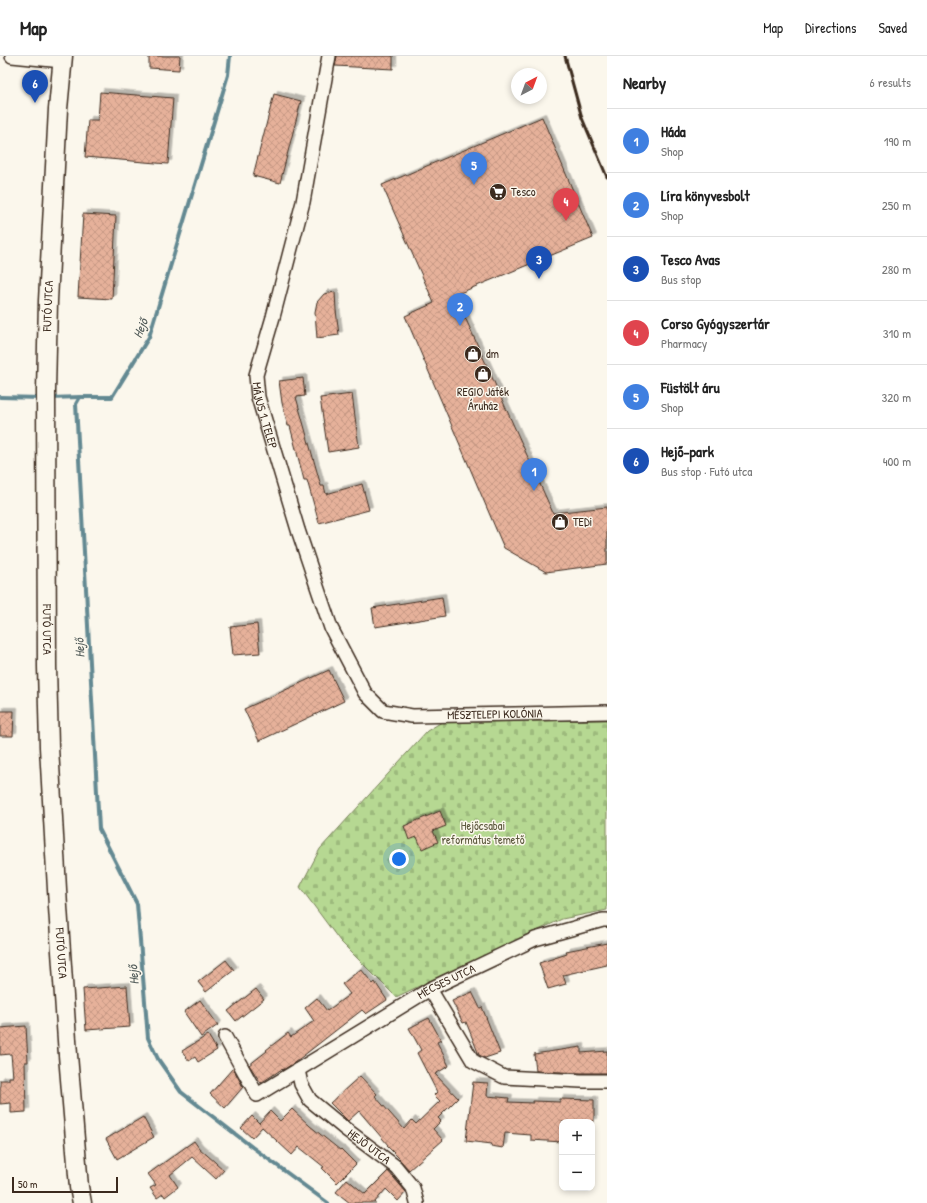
<!DOCTYPE html>
<meta charset="utf-8">
<style>
:root{--surface:#fff;--page:#f6f6f6;--text:#222;--muted:#767676;--line:#e0e0e0;--accent:#3b2a1e}
body{margin:0;font-family:"Patrick Hand",sans-serif;background:var(--page);color:var(--text)}
.controls{position:absolute;right:12px;bottom:12px;display:grid;overflow:hidden;border-radius:8px;box-shadow:0 2px 6px #0003}
.controls button{width:36px;height:36px;display:grid;place-items:center;padding:0;border:0;border-bottom:1px solid var(--line);background:var(--surface);color:var(--text);font:20px sans-serif}
.compass{position:absolute;left:511px;top:12px;width:36px;height:36px;border-radius:50%;background:var(--surface);box-shadow:0 2px 6px #0003;rotate:41deg}
.scale{position:absolute;left:12px;bottom:10px;width:106px;box-sizing:border-box;padding-left:4px;border:2px solid #3b2a1e;border-top:0;font-size:11px;line-height:14px;white-space:nowrap;color:#3b2a1e;-webkit-text-stroke:3px #fbf7ec;paint-order:stroke}
.you{position:absolute;left:399px;top:803px;width:14px;height:14px;margin:-10px;border:3px solid #fff;border-radius:50%;background:#1a73e8;box-shadow:0 0 0 6px #1a73e833}
.badge{display:grid;place-items:center;width:26px;height:26px;border-radius:50%;background:var(--accent);color:#fff;font-size:13px;font-weight:700}
.pin{position:absolute;translate:-50% -33px;filter:drop-shadow(0 1px 2px #0008)}
.pin::after{content:'';position:absolute;top:21px;width:14px;height:12px;background:inherit;clip-path:polygon(0 0,100% 0,50% 100%)}
.list{margin:0;padding:0;list-style:none}
h2{display:flex;justify-content:space-between;align-items:center;height:52px;margin:0;padding:0 16px;font-size:17px}
h2 small{font-size:13px;font-weight:400;color:var(--muted)}
.list li{display:grid;grid-template-columns:26px 1fr auto;gap:12px;align-items:center;box-sizing:border-box;height:64px;padding:0 16px;border-top:1px solid var(--line)}
.list b{display:block;font-size:15px;white-space:nowrap}
.list p{margin:0;font-size:13px;white-space:nowrap;color:var(--muted)}
.list em{font-size:13px;font-style:normal;color:var(--muted)}
.map{position:relative;flex:none;width:607px;height:1147px;overflow:hidden}
header{display:flex;align-items:center;gap:24px;box-sizing:border-box;height:56px;padding:0 20px;background:var(--surface);border-bottom:1px solid var(--line)}
header strong{font-size:19px}
nav{display:flex;gap:22px;margin-inline-start:auto;font-size:14px}
main{display:flex}
aside{flex:1;background:var(--surface)}
.map>svg:first-child{display:block}
</style>
<header>
<strong>Map</strong>
<nav><a>Map</a><a>Directions</a><a>Saved</a></nav>
</header>
<main>
<div class="map">
<svg width="607" height="1147" viewBox="0 0 607 1147">
<defs>
<pattern id="cemetery-stones" width="16" height="16" patternUnits="userSpaceOnUse"><rect width="16" height="16" fill="#b6d892"/><path d="M2 7V4a2 2 0 0 1 4 0v3zM10 15v-3a2 2 0 0 1 4 0v3z" fill="#9dba7d"/></pattern>
<pattern id="building-cross-hatch" width="8" height="8" patternUnits="userSpaceOnUse"><rect width="8" height="8" fill="#e6b19a"/><path d="M0 0l8 8M0 8l8-8" fill="none" stroke="#c69884"/></pattern>
<filter id="shadow"><feDropShadow dx="3.5" dy="-3.5" stdDeviation="0" flood-color="#0004"/></filter>
</defs>
<rect width="100%" height="100%" fill="#fbf7ec"/>
<filter id="ink" filterUnits="userSpaceOnUse"><feTurbulence type="fractalNoise" baseFrequency=".025" numOctaves="2"/><feDisplacementMap in="SourceGraphic" scale="8" xChannelSelector="R" yChannelSelector="G"/><feConvolveMatrix kernelMatrix="1 2 1 2 8 2 1 2 1" color-interpolation-filters="sRGB"/></filter>
<g filter="url(#ink)">
<polygon fill="url(#cemetery-stones)" stroke="#788158" points="607,664 607,854 562,863 396,941 340,885 300,831 320,793 427,675 442,666"/>
<g fill="none" stroke-linecap="round" stroke-linejoin="round">
<g stroke="#648992" stroke-width="4">
<polyline points="230,0 228,19 149,281 112,341 80,341 76,348 99,773 137,848 148,982 158,1003 181,1036 252,1091 328,1147"/>
<polyline points="0,341 41,342"/>
<polyline points="50,342 80,341"/>
</g>
</g>
<g fill="url(#building-cross-hatch)" stroke="#3b2a1e" filter="url(#shadow)">
<polygon points="149,0 180,0 179,14 149,12"/>
<polygon points="337,0 393,0 393,13 335,10"/>
<polygon points="100,36 173,42 168,108 85,101 88,64 98,64"/>
<polygon points="274,38 301,45 280,127 253,120"/>
<polygon points="542,61 593,182 455,239 553,457 607,451 607,508 546,516 504,492 405,260 434,247 382,129"/>
<polygon points="83,158 116,160 112,243 78,241"/>
<polygon points="335,236 336,254 339,279 317,282 315,256 317,246 324,238"/>
<polygon points="303,322 305,340 296,341 321,430 324,430 326,438 362,428 369,454 319,467 307,424 304,424 290,370 288,370 282,347 279,325"/>
<polygon points="352,338 359,391 328,396 320,342"/>
<polygon points="442,541 445,560 375,571 372,552"/>
<polygon points="257,568 260,597 233,599 230,571"/>
<polygon points="329,614 344,645 259,685 244,653"/>
<polygon points="0,655 14,655 13,680 0,680"/>
<polygon points="440,755 446,770 433,775 438,786 422,793 417,781 409,784 404,770"/>
<polygon points="607,887 607,909 563,919 566,928 548,933 539,907 567,898 566,895"/>
<polygon points="226,904 234,914 206,936 198,926"/>
<polygon points="361,913 373,928 375,926 387,944 366,958 362,954 294,1007 283,1014 282,1013 261,1027 249,1009 267,995 266,994 288,977 291,981 314,965 305,952 317,942 327,955 350,938 342,928"/>
<polygon points="127,930 130,971 86,974 83,933"/>
<polygon points="256,933 264,943 236,965 228,955"/>
<polygon points="472,936 480,952 482,951 500,997 485,1002 479,999 466,966 463,967 452,945"/>
<polygon points="200,944 218,969 201,981 184,956"/>
<polygon points="429,962 441,984 437,986 449,1010 435,1018 458,1042 438,1062 441,1065 433,1073 443,1084 409,1114 399,1103 400,1103 387,1090 388,1089 359,1055 348,1065 330,1047 360,1020 377,1038 375,1040 404,1073 412,1064 416,1068 440,1045 434,1039 437,1036 417,997 421,994 409,972"/>
<polygon points="26,970 28,1006 25,1006 26,1056 11,1057 11,1047 0,1048 0,1024 9,1024 9,1021 13,1021 11,998 0,999 0,972"/>
<polygon points="208,979 217,994 198,1006 195,1001 189,1005 182,995"/>
<polygon points="581,991 581,997 607,995 607,1017 581,1017 536,1015 534,998"/>
<polygon points="233,1012 243,1031 225,1052 210,1038"/>
<polygon points="473,1026 488,1027 487,1040 509,1042 508,1046 533,1047 533,1045 560,1046 560,1043 594,1044 594,1066 562,1066 562,1086 531,1084 531,1079 505,1077 503,1092 491,1090 492,1088 466,1085"/>
<polygon points="292,1053 310,1070 340,1094 341,1093 356,1108 337,1127 322,1112 324,1111 299,1091 292,1099 262,1071 252,1082 241,1072 252,1060 259,1067 270,1055 280,1065"/>
<polygon points="143,1061 154,1081 117,1103 106,1083"/>
<polygon points="194,1085 199,1092 224,1114 216,1123 192,1101 170,1119 178,1131 165,1141 163,1138 157,1142 150,1132 156,1129 148,1118"/>
<polygon points="388,1115 406,1136 398,1145 386,1133 375,1146 376,1147 350,1147 336,1136 347,1123 365,1138"/>
</g>
<g fill="none" stroke-linecap="round" stroke-linejoin="round">
<defs>
<g id="minor">
<polyline points="12,0 62,5"/>
<path id="s1" d="M 329,0 L 303,146 L 273,261 L 256,319 L 258,341 L 298,474 L 331,572 L 365,637 L 383,655 L 412,660 L 607,656"/>
<polyline points="430,933 473,1005 504,1021 581,1025 607,1025"/>
<path id="s2" d="M 225,981 L 257,1039 L 430,933 L 535,883 L 603,864 L 607,864"/>
<path id="s3" d="M 298,1014 L 301,1028 L 310,1044 L 344,1072 L 396,1111 L 413,1132 L 417,1147"/>
</g>
<g id="secondary">
<path id="s4" d="M 63,0 L 58,53 L 48,245 L 46,335 L 47,611 L 49,691 L 58,851 L 68,999 L 79,1131 L 82,1147"/>
</g>
</defs>
<use href="#minor" stroke="#3b2a1e" stroke-width="16"/>
<use href="#secondary" stroke="#3b2a1e" stroke-width="21"/>
<use href="#minor" stroke="#fbf7ec" stroke-width="13"/>
<use href="#secondary" stroke="#fbf7ec" stroke-width="18"/>
<polyline stroke="#3b2a1e" stroke-width="3" points="565,0 582,62 607,121"/>
</g>
</g>
<defs>
<symbol id="supermarket-disc" viewBox="-11 -11 22 22"><circle r="9.5" fill="#3b2a1e" stroke="#fbf7ec"/><path d="M-6-5.5h2.5l.6 2H6L4.5 2H-2.5L-4.4-4H-6ZM-1.5 3.2a1.3 1.3 0 1 0 .1 0ZM3 3.2a1.3 1.3 0 1 0 .1 0Z" fill="#fff"/></symbol>
<symbol id="shop-disc" viewBox="-11 -11 22 22"><circle r="9.5" fill="#3b2a1e" stroke="#fbf7ec"/><path d="M-5-2.5h2.3a2.7 3.5 0 0 1 5.4 0H5L5.5 6h-11ZM-1.5-2.5h3a1.5 2.3 0 0 0-3 0Z" fill="#fff"/></symbol>
</defs>
<g fill-rule="evenodd">
<use href="#supermarket-disc" x="488" y="126" width="20" height="20"/>
<use href="#shop-disc" x="463" y="288" width="20" height="20"/>
<use href="#shop-disc" x="473" y="308" width="20" height="20"/>
<use href="#shop-disc" x="550" y="456" width="20" height="20"/>
</g>
<g text-anchor="middle" stroke-width="3" stroke-linejoin="round" paint-order="stroke">
<g font-size="12" fill="#3b2a1e" stroke="#fbf7ec" text-anchor="start">
<text x="511" y="140">Tesco</text>
<text x="486" y="302">dm</text>
<text x="483" y="340" text-anchor="middle">REGIO Játék<tspan x="483" dy="14">Áruház</tspan></text>
<text x="573" y="470">TEDi</text>
</g>
<g font-size="12" fill="#3b2a1e" stroke="#fbf7ec">
<text transform="translate(48 250) rotate(-88)" y="4">FUTÓ UTCA</text>
<text dy="4" stroke="none"><textPath href="#s1" startOffset="369">MÁJUS 1. TELEP</textPath></text>
<text dy="4" stroke="none"><textPath href="#s4" startOffset="574">FUTÓ UTCA</textPath></text>
<text dy="4" stroke="none"><textPath href="#s1" startOffset="803">MÉSZTELEPI KOLÓNIA</textPath></text>
<text dy="4" stroke="none"><textPath href="#s4" startOffset="898">FUTÓ UTCA</textPath></text>
<text dy="4" stroke="none"><textPath href="#s2" startOffset="287">MÉCSES UTCA</textPath></text>
<text dy="4" stroke="none"><textPath href="#s3" startOffset="108">HEJŐ UTCA</textPath></text>
</g>
<g font-size="12" fill="#5a563b" stroke="#fbf7ec">
<text x="483" y="774">Hejőcsabai<tspan x="483" dy="14">református temető</tspan></text>
</g>
<g font-size="13" font-style="italic" fill="#505a58" stroke="#fbf7ec">
<text transform="translate(140 272) rotate(-68)" y="5">Hejő</text>
<text transform="translate(79 592) rotate(-93)" y="5">Hejő</text>
<text transform="translate(133 919) rotate(-95)" y="5">Hejő</text>
</g>
</g>
</svg>
<div class="controls">
<button>+</button>
<button>−</button>
</div>
<svg class="compass" viewBox="-18 -18 36 36"><path d="M0-13l5 13h-10z" fill="#e53935"/><path d="M0 13l5-13h-10z" fill="#767676"/></svg>
<div class="scale">50 m</div>
<div class="you"></div>
<div class="pin badge" style="left:534px;top:435px;background:#3f7fe0">1</div>
<div class="pin badge" style="left:460px;top:270px;background:#3f7fe0">2</div>
<div class="pin badge" style="left:539px;top:223px;background:#1a4fb4">3</div>
<div class="pin badge" style="left:566px;top:165px;background:#e0444e">4</div>
<div class="pin badge" style="left:474px;top:129px;background:#3f7fe0">5</div>
<div class="pin badge" style="left:35px;top:47px;background:#1a4fb4">6</div>
</div>
<aside>
<h2>Nearby<small>6 results</small></h2>
<ul class="list">
<li><span class="badge" style="background:#3f7fe0">1</span><div><b>Háda</b><p>Shop</p></div><em>190 m</em></li>
<li><span class="badge" style="background:#3f7fe0">2</span><div><b>Líra könyvesbolt</b><p>Shop</p></div><em>250 m</em></li>
<li><span class="badge" style="background:#1a4fb4">3</span><div><b>Tesco Avas</b><p>Bus stop</p></div><em>280 m</em></li>
<li><span class="badge" style="background:#e0444e">4</span><div><b>Corso Gyógyszertár</b><p>Pharmacy</p></div><em>310 m</em></li>
<li><span class="badge" style="background:#3f7fe0">5</span><div><b>Füstölt áru</b><p>Shop</p></div><em>320 m</em></li>
<li><span class="badge" style="background:#1a4fb4">6</span><div><b>Hejő-park</b><p>Bus stop · Futó utca</p></div><em>400 m</em></li>
</ul>
</aside>
</main>
